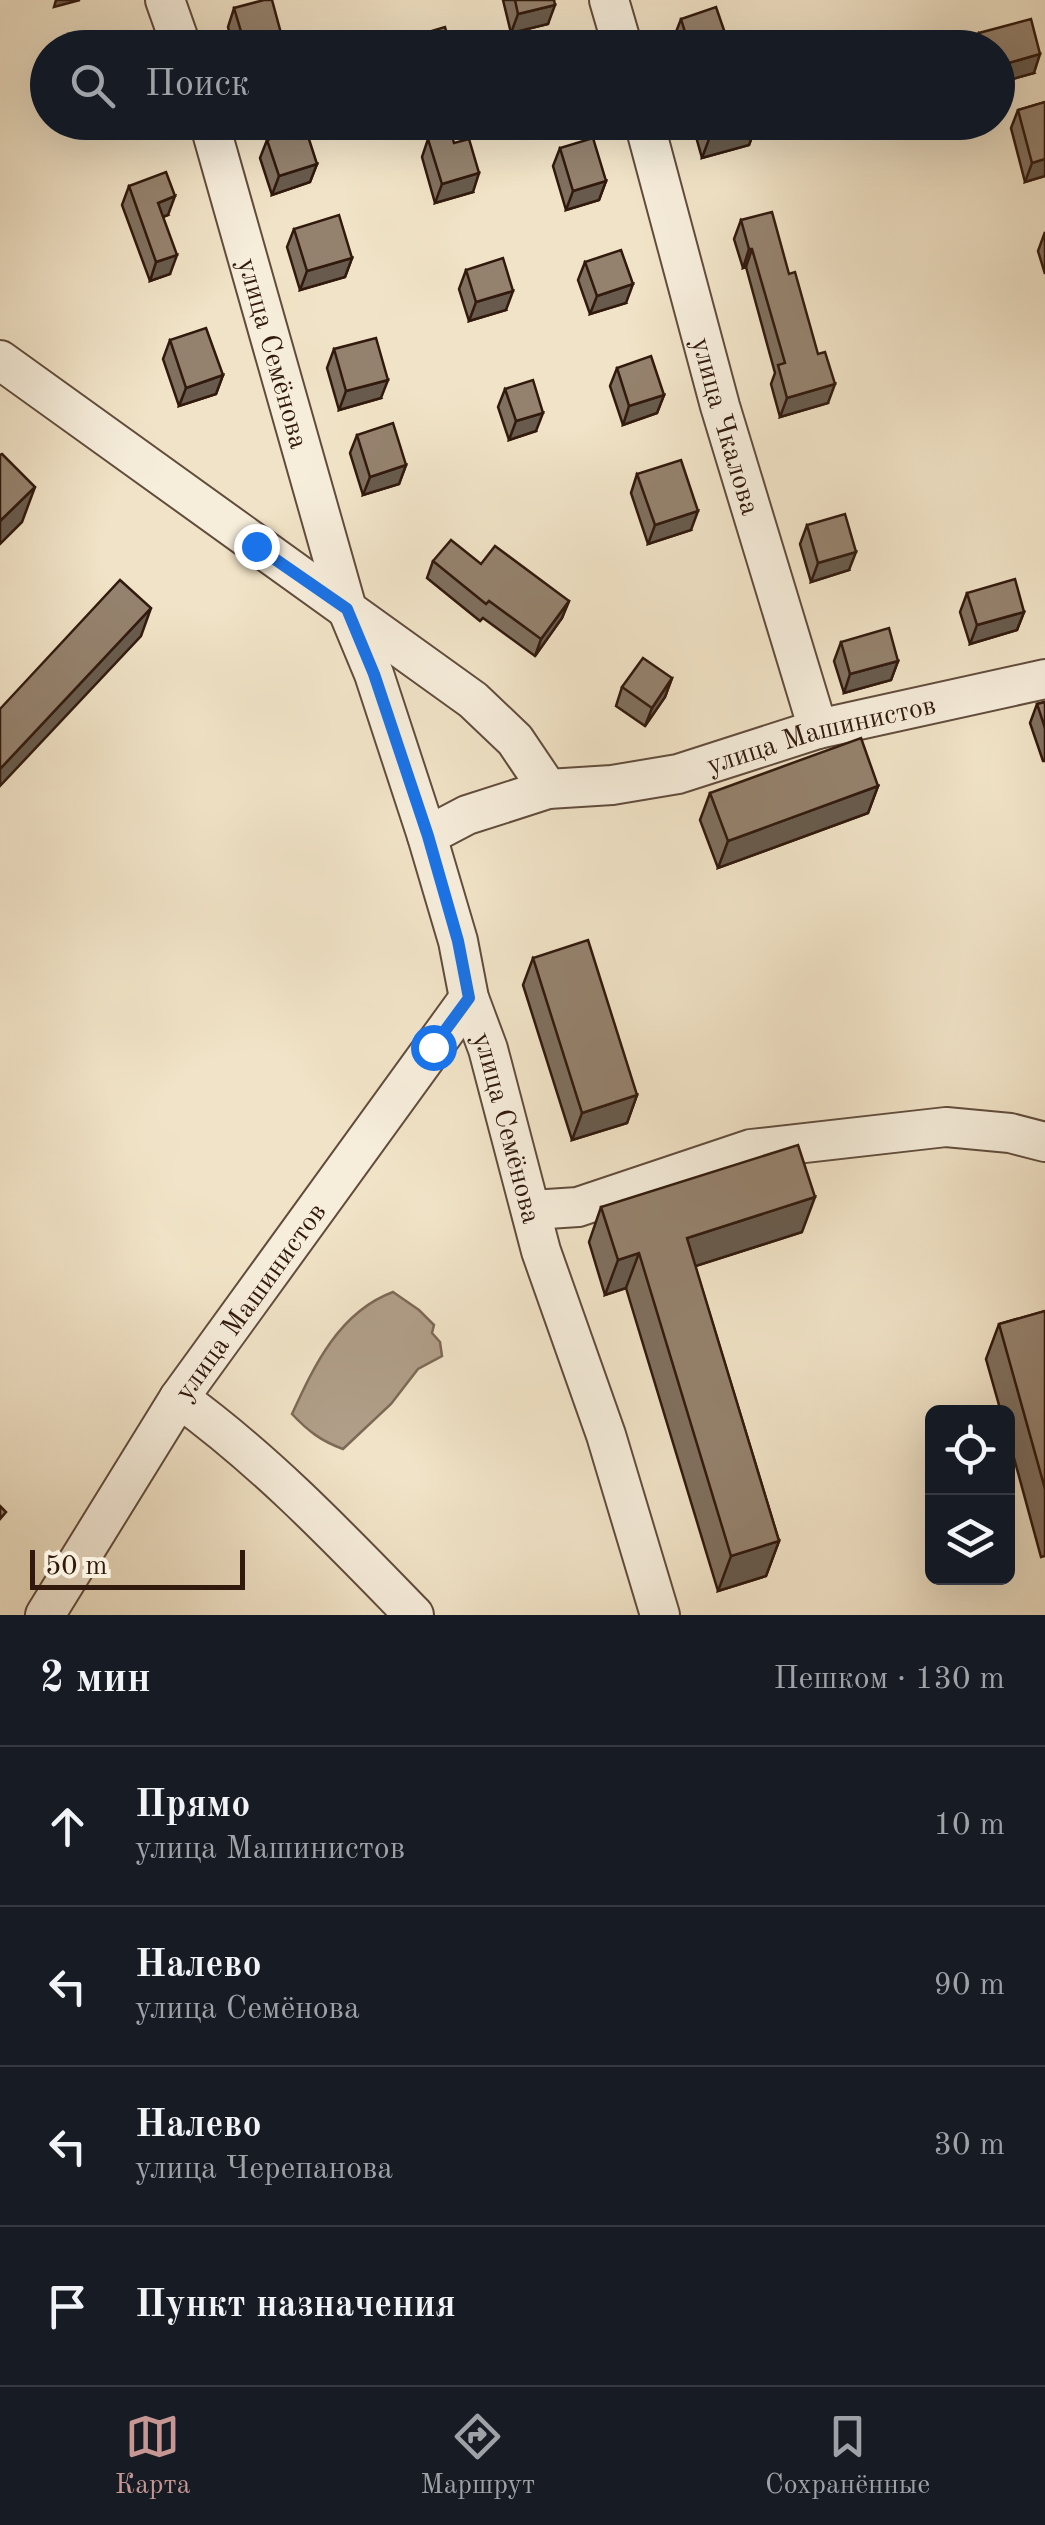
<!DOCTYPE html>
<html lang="ru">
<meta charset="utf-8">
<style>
:root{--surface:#171b24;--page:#20242c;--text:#f1f3f6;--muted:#9ea1a6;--line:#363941;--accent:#c59692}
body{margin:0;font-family:"Old Standard TT",serif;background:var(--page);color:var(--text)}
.controls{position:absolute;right:30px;bottom:30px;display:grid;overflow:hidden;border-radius:15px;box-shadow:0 10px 40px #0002}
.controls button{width:90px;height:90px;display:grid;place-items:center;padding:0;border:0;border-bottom:2px solid var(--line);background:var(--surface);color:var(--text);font:50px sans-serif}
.scale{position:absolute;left:30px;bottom:25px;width:215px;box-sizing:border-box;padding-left:10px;border:5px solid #31190d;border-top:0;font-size:28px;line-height:35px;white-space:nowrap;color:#31190d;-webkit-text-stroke:8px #f6eddb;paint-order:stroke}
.stop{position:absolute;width:30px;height:30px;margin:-22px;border:8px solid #1a73e8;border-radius:50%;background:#fff}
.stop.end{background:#1a73e8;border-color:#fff;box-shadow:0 2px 10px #0008}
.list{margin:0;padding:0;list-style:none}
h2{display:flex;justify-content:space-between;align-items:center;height:130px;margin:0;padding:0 40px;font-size:42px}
h2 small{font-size:32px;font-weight:400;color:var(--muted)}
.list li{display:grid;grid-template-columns:65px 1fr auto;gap:30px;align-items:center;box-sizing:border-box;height:160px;padding:0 40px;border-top:2px solid var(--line)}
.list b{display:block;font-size:38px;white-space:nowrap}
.list p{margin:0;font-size:32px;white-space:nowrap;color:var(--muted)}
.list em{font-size:32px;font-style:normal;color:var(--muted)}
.icon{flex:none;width:55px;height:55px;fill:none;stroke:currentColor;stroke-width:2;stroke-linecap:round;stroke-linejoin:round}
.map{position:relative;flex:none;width:1045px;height:1615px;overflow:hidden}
.search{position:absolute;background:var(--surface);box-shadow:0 10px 40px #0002;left:30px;right:30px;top:30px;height:110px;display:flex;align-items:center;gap:25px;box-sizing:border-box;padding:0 35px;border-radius:55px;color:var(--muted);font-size:38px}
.sheet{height:770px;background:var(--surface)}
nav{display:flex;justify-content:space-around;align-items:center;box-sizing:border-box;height:140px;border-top:2px solid var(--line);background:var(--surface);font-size:28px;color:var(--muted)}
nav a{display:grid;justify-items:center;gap:5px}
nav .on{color:var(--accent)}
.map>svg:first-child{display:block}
</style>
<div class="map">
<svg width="1045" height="1615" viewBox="0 0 1045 1615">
<rect width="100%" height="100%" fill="#f1e3c7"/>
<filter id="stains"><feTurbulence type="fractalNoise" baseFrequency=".002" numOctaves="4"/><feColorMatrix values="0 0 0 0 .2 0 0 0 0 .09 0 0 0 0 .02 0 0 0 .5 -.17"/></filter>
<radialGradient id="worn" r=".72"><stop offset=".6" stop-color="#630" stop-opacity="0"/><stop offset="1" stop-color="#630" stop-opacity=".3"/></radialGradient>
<path fill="#b09e88" stroke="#7d6957" stroke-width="2.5" d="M 393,1292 L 419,1310 L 434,1325 L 432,1333 L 440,1342 L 442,1356 L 418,1369 L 391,1404 L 343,1449 C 321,1441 308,1431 292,1414 C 314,1366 339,1312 393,1292 Z"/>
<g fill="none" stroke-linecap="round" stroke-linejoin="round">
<defs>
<g id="minor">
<polyline points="165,0 182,48"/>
<polyline points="609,0 623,48"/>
<path id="s1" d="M 209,122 L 347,609 L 374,674 L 427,836 L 458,941 L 469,998 L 488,1049 L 541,1251 L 606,1435 L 660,1615"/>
<path id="s2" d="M 644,122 L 720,406 L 818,729"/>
<polyline points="0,360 473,700 515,740 548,789"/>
<path id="s3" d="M 427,836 L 467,815 L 548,789 L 612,785 L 678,774 L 818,729 L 1045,679"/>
<polyline points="532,1210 578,1207 751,1149 946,1127 1010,1133 1045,1142"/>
<path d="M 179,1398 C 266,1461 339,1538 414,1615"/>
<path id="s4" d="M 45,1615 L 179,1398 L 469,998"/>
</g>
</defs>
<use href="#minor" stroke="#614c3c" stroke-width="42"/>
<use href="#minor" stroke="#f6eddb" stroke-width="38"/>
</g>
<g fill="#80705f" stroke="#31190d" stroke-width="2.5">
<polygon points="503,0 554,0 548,24 511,33"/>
<polygon points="234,8 285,48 233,48 228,27"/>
<polygon points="681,19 726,36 721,48 677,48 674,37"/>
<polygon points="979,33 1034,73 998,83 998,48 974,48"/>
<polygon points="1045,102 1045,176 1025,182 1011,128 1018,110"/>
<polygon points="694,122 755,122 756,126 749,145 702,158 693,126"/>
<polygon points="428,139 473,192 435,203 422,157"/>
<polygon points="267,140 317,164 310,182 272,195 260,158"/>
<polygon points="560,148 606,181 599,200 566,210 553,166"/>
<polygon points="129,186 168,215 163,217 170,274 150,281 122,205"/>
<polygon points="741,220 789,274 828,403 780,417 771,384 775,373 746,267 743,268 734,239"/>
<polygon points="294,229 352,258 345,277 300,290 287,247"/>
<polygon points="1045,232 1045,274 1038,251"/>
<polygon points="585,262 626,303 590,314 578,280"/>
<polygon points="466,270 506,310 469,321 459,289"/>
<polygon points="170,340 223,375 216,394 179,406 163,359"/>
<polygon points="334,349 381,398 339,410 327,368"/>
<polygon points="617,368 664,395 657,413 623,425 610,386"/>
<polygon points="505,389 536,431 509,440 498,407"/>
<polygon points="357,435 406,465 399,484 363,495 350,453"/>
<polygon points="637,474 691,530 648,544 631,493"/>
<polygon points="807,525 849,570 811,582 800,544"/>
<polygon points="433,561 481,564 569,601 562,618 535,656 483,618 480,621 427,578"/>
<polygon points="967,593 1024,612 1017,630 970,644 960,612"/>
<polygon points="841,642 898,661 891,680 844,693 834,661"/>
<polygon points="672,678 665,697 645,726 616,706 622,687"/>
<polygon points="1045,702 1045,761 1043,761 1030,723 1037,704"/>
<polygon points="878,786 868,813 718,868 700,820 710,793"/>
<polygon points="533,958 637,1095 627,1123 572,1140 523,985"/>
<polygon points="601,1207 802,1232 695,1266 779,1541 766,1576 718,1591 626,1288 605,1295 589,1242"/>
<polygon points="1045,1311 1045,1556 1041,1557 1008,1436 1008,1412 1001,1412 986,1359 999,1324"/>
</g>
<g fill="#685b4d" stroke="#31190d" stroke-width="2.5">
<polygon points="56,0 80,0 54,7"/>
<polygon points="555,5 548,24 511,33 518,14"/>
<polygon points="726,36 721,48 690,48"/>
<polygon points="1040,54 1034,73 998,83 998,66"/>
<polygon points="756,126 749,145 702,158 709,139"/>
<polygon points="1045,159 1045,176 1025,182 1032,163"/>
<polygon points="317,164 310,182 272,195 279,176"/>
<polygon points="479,173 473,192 435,203 442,184"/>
<polygon points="606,181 599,200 566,210 573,191"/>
<polygon points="175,196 168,215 151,221 158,203"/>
<polygon points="749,249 752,249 746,267 743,268"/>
<polygon points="177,255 170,274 150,281 156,262"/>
<polygon points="352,258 345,277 300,290 307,271"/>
<polygon points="633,284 626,303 590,314 597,296"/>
<polygon points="513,291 506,310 469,321 476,302"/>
<polygon points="223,375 216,394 179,406 186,388"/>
<polygon points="388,380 381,398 339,410 346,391"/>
<polygon points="835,384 828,403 780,417 787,398"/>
<polygon points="664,395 657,413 623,425 629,406"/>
<polygon points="543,413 536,431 509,440 516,421"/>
<polygon points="406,465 399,484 363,495 370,477"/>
<polygon points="35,487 22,522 0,544 0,521"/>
<polygon points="698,511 691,530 648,544 655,525"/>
<polygon points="856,552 849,570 811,582 818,563"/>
<polygon points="569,601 562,618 535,656 541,639"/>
<polygon points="151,608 141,636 0,786 0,769"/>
<polygon points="1024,612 1017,630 970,644 977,625"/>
<polygon points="898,661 891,680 844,693 850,674"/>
<polygon points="672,678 665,697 645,726 652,708"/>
<polygon points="878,786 868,813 718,868 728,841"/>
<polygon points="637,1095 627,1123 572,1140 582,1113"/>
<polygon points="815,1197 802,1232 674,1273 687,1238"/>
<polygon points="639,1253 626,1288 605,1295 618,1260"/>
<polygon points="779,1541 766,1576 718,1591 731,1556"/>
</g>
<g fill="#95826e" stroke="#31190d" stroke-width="2.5">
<polygon points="264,0 272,0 285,48 246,48 234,8"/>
<polygon points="515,0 554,0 555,5 518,14"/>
<polygon points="716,7 726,36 690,48 681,19"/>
<polygon points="1031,19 1040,54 998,66 998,48 983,48 979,33"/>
<polygon points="445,27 451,48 403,48 401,40"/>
<polygon points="109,33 114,48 77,48 76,44"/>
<polygon points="1045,102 1045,159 1032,163 1018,110"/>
<polygon points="704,122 755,122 756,126 709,139"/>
<polygon points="305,127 317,164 279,176 267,140"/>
<polygon points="451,132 454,143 469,139 479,173 442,184 428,139"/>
<polygon points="593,138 606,181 573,191 560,148"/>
<polygon points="166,172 175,196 158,203 177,255 156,262 129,186"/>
<polygon points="772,212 789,274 795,272 818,354 825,352 835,384 787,398 778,365 785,363 752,249 749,249 741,220"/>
<polygon points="339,215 352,258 307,271 294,229"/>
<polygon points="621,250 633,284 597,296 585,262"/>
<polygon points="503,258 513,291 476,302 466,270"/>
<polygon points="206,328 223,375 186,388 170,340"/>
<polygon points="376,338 388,380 346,391 334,349"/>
<polygon points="651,356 664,395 629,406 617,368"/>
<polygon points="533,380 543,413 516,421 505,389"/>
<polygon points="393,423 406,465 370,477 357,435"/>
<polygon points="2,454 35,487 0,521 0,455"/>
<polygon points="681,460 698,511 655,525 637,474"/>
<polygon points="845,514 856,552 818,563 807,525"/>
<polygon points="451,540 481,564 495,546 569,601 541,639 489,601 486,604 433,561"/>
<polygon points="1015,579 1024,612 977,625 967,593"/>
<polygon points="120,580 151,608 0,769 0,709"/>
<polygon points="889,628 898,661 850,674 841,642"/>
<polygon points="643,658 672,678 652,708 622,687"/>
<polygon points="1045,702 1045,728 1037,704"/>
<polygon points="861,738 878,786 728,841 710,793"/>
<polygon points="588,940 637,1095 582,1113 533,958"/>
<polygon points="798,1145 815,1197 687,1238 779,1541 731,1556 639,1253 618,1260 601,1207"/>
<polygon points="1045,1311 1045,1489 999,1324"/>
<polygon points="0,1506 6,1512 0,1519"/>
</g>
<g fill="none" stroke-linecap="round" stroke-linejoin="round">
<polyline stroke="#1a73e8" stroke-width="12" points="256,546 347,609 374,674 428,836 458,941 469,998 433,1047"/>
</g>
<g text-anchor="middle" stroke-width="10" stroke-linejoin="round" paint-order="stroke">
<g font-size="28" fill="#31190d" stroke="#f6eddb">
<text dy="10" stroke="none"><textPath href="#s1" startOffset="240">улица Семёнова</textPath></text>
<text dy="10" stroke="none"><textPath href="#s2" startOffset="315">улица Чкалова</textPath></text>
<text dy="10" stroke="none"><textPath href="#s3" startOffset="410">улица Машинистов</textPath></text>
<text dy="10" stroke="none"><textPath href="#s1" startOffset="1050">улица Семёнова</textPath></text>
<text dy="10" stroke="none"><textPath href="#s4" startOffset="375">улица Машинистов</textPath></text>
</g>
</g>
<rect width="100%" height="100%" filter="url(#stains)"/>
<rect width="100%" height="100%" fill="url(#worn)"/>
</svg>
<div class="controls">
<button><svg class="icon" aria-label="locate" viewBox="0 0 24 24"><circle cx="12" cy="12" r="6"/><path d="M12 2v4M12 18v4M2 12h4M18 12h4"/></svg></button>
<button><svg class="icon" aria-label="layers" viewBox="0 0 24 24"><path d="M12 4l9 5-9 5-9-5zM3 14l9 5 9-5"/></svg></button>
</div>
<div class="scale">50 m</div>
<div class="stop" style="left:433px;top:1047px"></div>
<div class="stop end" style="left:256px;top:546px"></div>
<div class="search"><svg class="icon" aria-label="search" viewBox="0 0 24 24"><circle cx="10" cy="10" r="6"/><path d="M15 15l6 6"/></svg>Поиск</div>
</div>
<section class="sheet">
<h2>2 мин<small>Пешком · 130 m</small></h2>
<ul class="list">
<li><svg class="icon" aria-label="ahead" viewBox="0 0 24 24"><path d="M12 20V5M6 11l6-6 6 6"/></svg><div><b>Прямо</b><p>улица Машинистов</p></div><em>10 m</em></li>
<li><svg class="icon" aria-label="left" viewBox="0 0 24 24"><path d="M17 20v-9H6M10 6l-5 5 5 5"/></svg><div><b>Налево</b><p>улица Семёнова</p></div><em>90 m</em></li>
<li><svg class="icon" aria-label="left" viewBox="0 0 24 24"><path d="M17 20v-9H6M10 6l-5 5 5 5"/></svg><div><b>Налево</b><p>улица Черепанова</p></div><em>30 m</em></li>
<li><svg class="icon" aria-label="arrive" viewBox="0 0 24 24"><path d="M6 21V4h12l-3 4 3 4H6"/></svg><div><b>Пункт назначения</b></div></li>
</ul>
</section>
<nav>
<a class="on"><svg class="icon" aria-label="map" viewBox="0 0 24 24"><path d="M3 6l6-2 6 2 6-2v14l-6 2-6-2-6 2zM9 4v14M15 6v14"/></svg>Карта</a>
<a><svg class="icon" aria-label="directions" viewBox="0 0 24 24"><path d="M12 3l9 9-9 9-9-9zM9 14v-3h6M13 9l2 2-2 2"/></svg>Маршрут</a>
<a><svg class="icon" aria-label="saved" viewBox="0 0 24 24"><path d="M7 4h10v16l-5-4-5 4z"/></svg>Сохранённые</a>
</nav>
